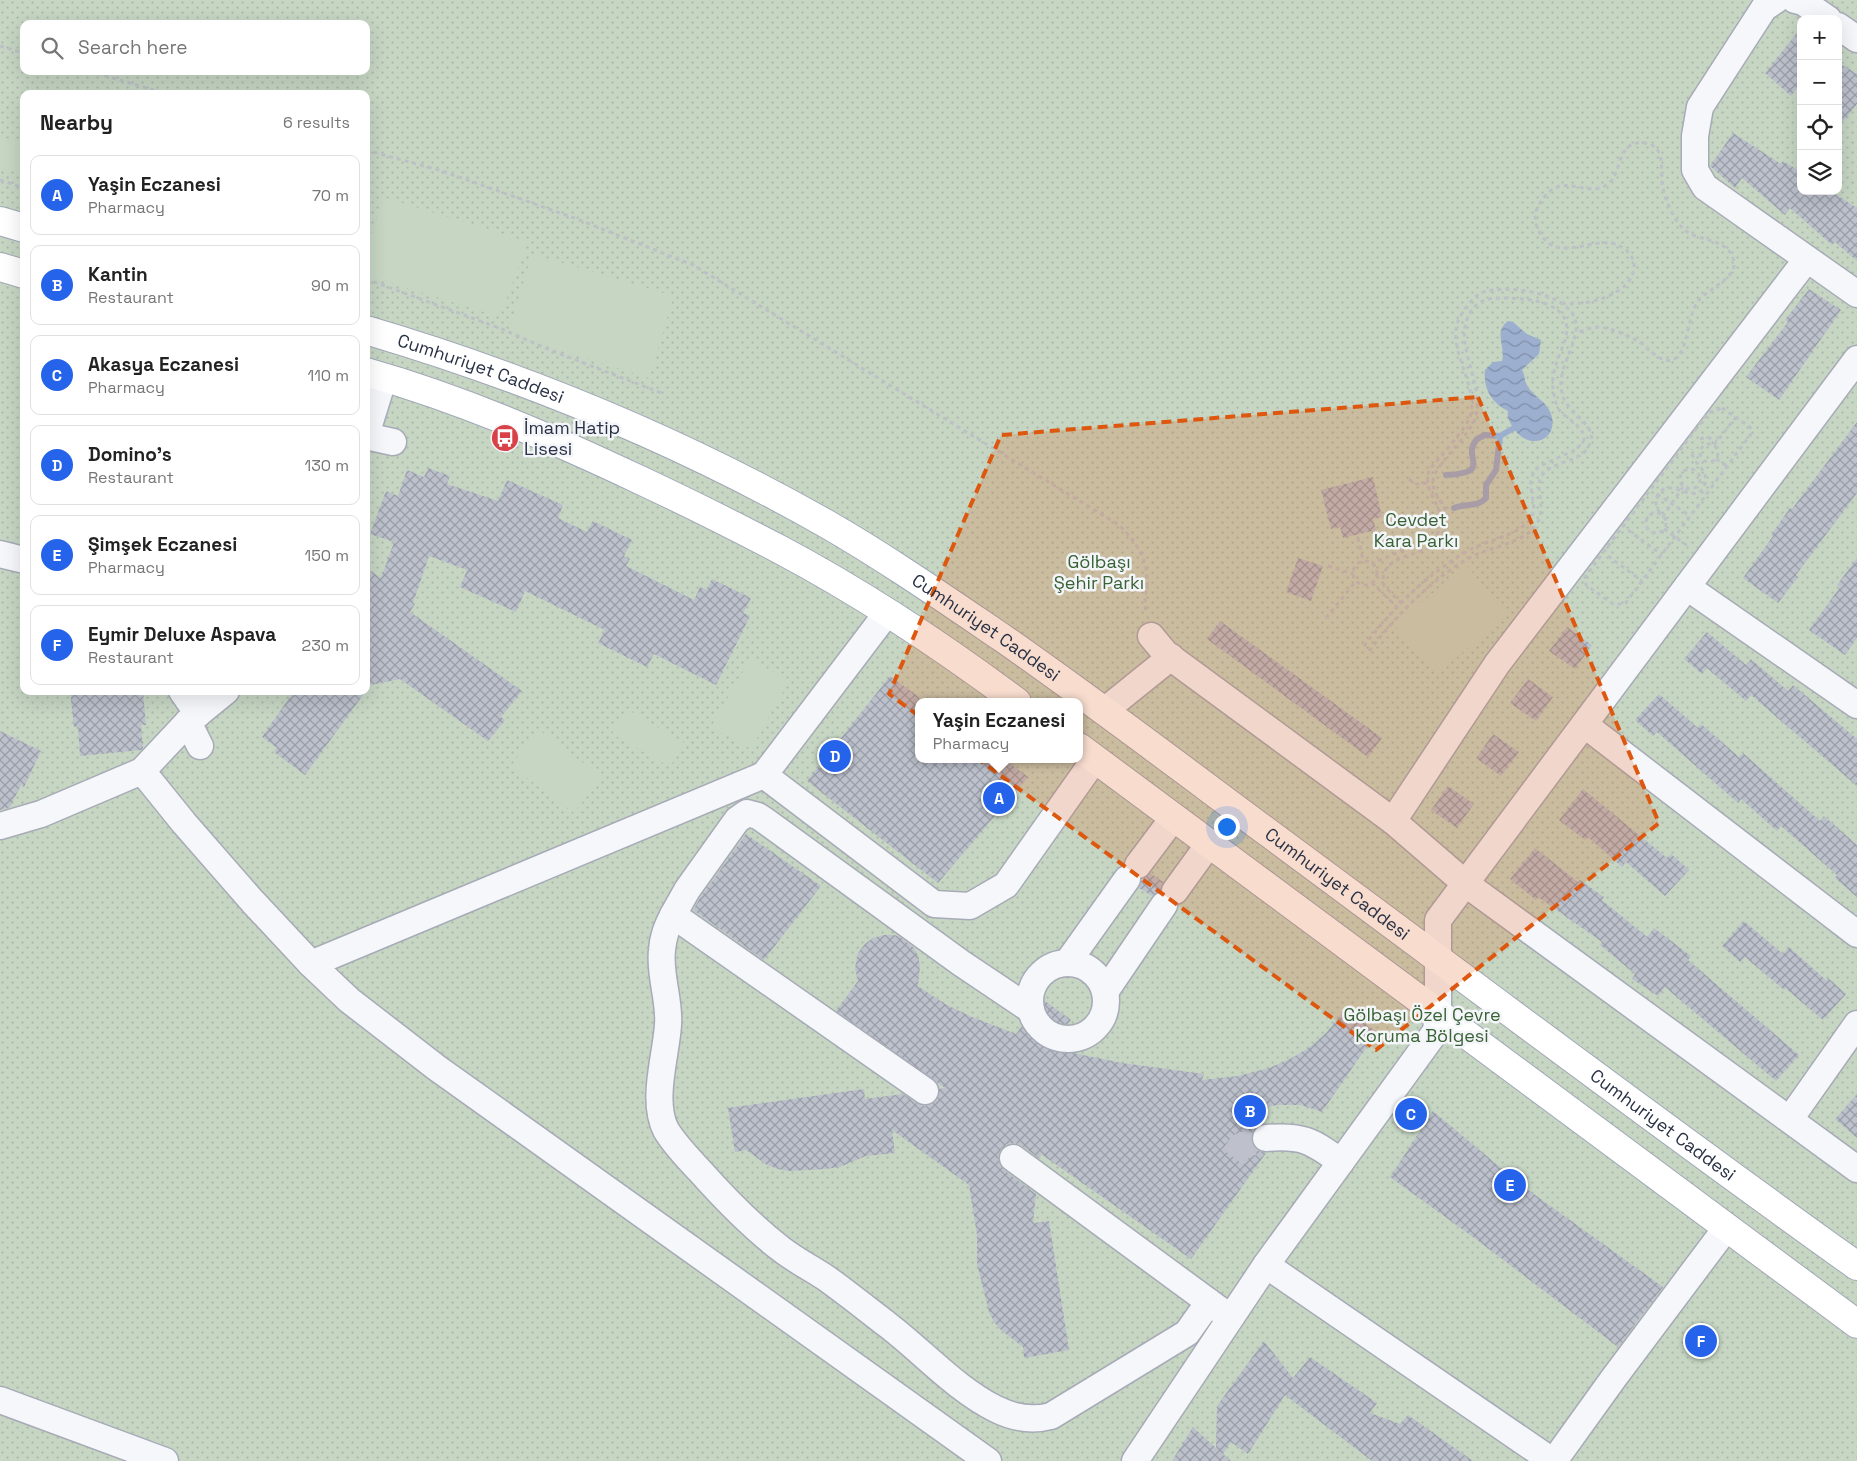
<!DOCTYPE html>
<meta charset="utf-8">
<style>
:root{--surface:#fff;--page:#f2f2f2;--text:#222;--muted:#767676;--line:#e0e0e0;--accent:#2563eb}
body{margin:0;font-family:"Space Grotesk",sans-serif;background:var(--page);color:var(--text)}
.controls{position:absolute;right:15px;top:15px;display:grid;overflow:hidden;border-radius:10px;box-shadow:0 5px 20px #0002}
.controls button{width:45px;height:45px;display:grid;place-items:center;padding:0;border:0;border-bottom:1px solid var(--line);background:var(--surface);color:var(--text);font:25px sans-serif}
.you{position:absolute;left:1226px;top:826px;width:18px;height:18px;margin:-12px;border:4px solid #fff;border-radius:50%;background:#1a73e8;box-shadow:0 0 0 8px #1a73e833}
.badge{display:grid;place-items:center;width:32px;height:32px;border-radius:50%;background:var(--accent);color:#fff;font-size:16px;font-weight:700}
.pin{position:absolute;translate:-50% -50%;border:2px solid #fff;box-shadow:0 1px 5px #0006}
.popup{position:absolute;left:915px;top:698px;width:168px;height:65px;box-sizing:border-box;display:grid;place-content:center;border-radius:10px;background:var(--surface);filter:drop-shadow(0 1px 4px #0005);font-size:16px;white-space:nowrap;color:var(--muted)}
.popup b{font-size:19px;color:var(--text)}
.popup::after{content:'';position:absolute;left:50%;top:100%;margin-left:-10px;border:10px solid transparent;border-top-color:var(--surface)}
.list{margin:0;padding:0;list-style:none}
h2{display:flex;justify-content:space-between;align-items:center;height:65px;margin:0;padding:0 20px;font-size:21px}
h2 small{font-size:16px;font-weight:400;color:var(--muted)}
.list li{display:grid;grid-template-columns:32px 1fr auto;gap:15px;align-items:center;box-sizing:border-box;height:80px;margin:0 10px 10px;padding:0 10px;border:1px solid var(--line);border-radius:10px}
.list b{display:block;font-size:19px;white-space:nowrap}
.list p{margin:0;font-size:16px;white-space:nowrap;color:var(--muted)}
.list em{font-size:16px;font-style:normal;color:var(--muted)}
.icon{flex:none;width:28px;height:28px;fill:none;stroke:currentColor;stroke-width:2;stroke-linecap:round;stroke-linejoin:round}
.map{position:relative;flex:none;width:1857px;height:1461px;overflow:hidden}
.search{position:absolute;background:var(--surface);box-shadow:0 5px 20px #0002;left:20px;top:20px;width:350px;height:55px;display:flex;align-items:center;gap:12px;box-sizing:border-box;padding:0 18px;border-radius:10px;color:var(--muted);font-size:19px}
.panel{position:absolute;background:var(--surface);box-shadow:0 5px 20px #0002;left:20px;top:90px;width:350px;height:605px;border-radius:10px}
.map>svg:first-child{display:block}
</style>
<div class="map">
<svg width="1857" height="1461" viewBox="0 0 1857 1461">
<defs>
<pattern id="park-dots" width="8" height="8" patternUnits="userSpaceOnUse" patternTransform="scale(1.25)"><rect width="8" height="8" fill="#c6d6c3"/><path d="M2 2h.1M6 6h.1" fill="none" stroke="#aab8a9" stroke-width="1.8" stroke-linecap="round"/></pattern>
<pattern id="water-waves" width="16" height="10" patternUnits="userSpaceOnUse" patternTransform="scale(1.25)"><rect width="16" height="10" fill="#9cafce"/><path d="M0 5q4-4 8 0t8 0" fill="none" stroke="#7f8fa9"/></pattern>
<pattern id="building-cross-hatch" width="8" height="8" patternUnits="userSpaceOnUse" patternTransform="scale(1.25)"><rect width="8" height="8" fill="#bcc1cc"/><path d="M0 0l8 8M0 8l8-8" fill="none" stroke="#999da7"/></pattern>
</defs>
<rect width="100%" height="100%" fill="#e3e5ec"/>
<path fill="url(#park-dots)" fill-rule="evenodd" d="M 0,0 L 1857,0 L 1857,1461 L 0,1461 ZM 1801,19 L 1838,19 L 1838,191 L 1801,191 ZM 24,24 L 366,24 L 366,71 L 24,71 ZM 24,94 L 366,94 L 366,691 L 24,691 ZM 919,702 L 1079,702 L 1079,759 L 919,759 Z"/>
<g fill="#c6d6c3">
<polygon points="0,137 24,142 22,173 0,168"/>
<polygon points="383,197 528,242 500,317 366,275 366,253"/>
<polygon points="532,254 674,296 649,378 508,333"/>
<polygon points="1466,565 1507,615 1436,675 1395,625"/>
<polygon points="750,659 789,681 751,749 711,727"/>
<polygon points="627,709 684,743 670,767 612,734"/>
<polygon points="538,729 602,777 574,813 511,766"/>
</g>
<path fill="url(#water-waves)" d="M 1508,321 L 1513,322 L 1527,334 L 1541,340 L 1539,354 L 1522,370 C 1525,375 1524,380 1527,385 C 1533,397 1547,401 1551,414 C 1560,439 1529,454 1512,426 C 1509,421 1507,417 1508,411 C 1491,403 1483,388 1485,370 L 1493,362 L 1502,361 C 1506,346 1493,332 1508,321 Z"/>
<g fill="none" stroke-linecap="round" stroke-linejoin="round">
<g stroke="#9cafce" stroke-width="6">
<path d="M 1446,475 C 1495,472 1460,458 1477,439 L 1485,435 L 1500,436 L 1514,428"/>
<path d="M 1454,508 C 1465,503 1477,508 1486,498 L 1486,485 L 1496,470 L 1500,436"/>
</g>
</g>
<g fill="url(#building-cross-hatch)">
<polygon points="1801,28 1801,83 1791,96 1765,73"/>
<polygon points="1838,62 1857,74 1857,104 1838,128"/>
<polygon points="1733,133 1781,164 1783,161 1801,172 1801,191 1831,191 1857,208 1857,261 1835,242 1832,245 1790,208 1785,215 1742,178 1735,188 1710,166"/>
<polygon points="1809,289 1841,310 1779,400 1746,377 1788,322 1785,320"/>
<polygon points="1857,422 1857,493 1796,575 1798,577 1778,603 1743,578 1773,536 1771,535 1790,508 1792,509"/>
<polygon points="428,468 450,476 447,484 498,501 507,480 563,505 558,518 587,532 593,521 632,540 624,556 630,559 626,566 694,600 700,587 707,590 712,579 751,598 743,613 750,616 716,685 654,654 647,667 598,643 605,630 525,591 516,612 460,587 467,570 429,556 413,603 415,604 410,612 522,691 501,717 505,720 488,741 400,679 366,686 366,568 381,578 394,542 370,534 386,491 398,496 407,470 424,477"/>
<polygon points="1373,477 1382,517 1373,519 1376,530 1343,538 1340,527 1331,529 1321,490"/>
<polygon points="1298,558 1323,566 1311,601 1286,592"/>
<polygon points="1857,558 1857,638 1845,655 1809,630 1840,587 1837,585"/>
<polygon points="1220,621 1382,738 1368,757 1207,639"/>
<polygon points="1567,627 1592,645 1575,669 1549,651"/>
<polygon points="1707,632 1746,665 1751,659 1788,691 1793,685 1857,739 1857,786 1751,695 1746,701 1707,668 1702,674 1684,659"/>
<polygon points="890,676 919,697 919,759 1004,759 1028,777 938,883 807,781"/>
<polygon points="1528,679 1553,697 1536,721 1510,703"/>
<polygon points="70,691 143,691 146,725 141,725 143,748 141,750 80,756 78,726 74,727"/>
<polygon points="294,691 366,691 305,775 274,752 277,748 262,737"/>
<polygon points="1659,694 1698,728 1701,724 1739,757 1743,753 1820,821 1824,816 1857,845 1857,897 1835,878 1837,875 1781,826 1777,831 1741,799 1738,803 1657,732 1653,736 1635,720"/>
<polygon points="0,731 41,751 24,787 21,785 10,807 0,810"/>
<polygon points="1493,734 1519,752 1501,776 1476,758"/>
<polygon points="1448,786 1474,804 1457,828 1431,810"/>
<polygon points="1583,789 1667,858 1671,854 1689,870 1665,896 1626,862 1622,867 1588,837 1585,840 1559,820"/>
<polygon points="746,834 821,886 764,960 693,910 700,898"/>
<polygon points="1535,848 1578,882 1580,880 1604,897 1602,900 1647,937 1654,928 1691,956 1688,960 1799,1055 1776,1081 1665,987 1658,996 1632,979 1635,974 1600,945 1602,942 1538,897 1536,900 1510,879"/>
<polygon points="1150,873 1163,882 1160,891 1152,896 1139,888 1142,879"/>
<polygon points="1744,921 1783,954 1789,947 1826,980 1828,978 1846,994 1823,1020 1785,988 1784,990 1745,957 1740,962 1722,946"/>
<polygon points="884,935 894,935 900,937 913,947 918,955 920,966 918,986 945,1004 972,1017 1016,1034 1024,1023 1030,1025 1037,1024 1043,1019 1046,1011 1041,998 1071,1020 1051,1046 1078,1054 1122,1063 1204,1074 1202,1080 1238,1076 1269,1068 1290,1059 1310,1047 1326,1033 1345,1009 1377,1032 1322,1112 1301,1105 1277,1105 1257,1109 1262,1124 1253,1131 1251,1139 1254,1147 1259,1151 1266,1153 1191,1259 1041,1154 1040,1159 1022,1146 1015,1143 1007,1144 1001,1149 998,1157 1000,1164 1004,1170 1036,1194 1033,1223 1049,1221 1069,1350 1024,1358 1023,1347 1002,1331 994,1322 989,1312 977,1264 977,1235 969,1185 892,1130 895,1153 866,1156 840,1167 825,1169 790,1171 778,1169 767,1165 746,1150 735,1152 728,1108 864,1089 865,1099 903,1094 916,1103 924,1106 932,1104 938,1099 939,1089 945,1088 836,1011 858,981 855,968 858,953 865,944 873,938"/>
<polygon points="1857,1094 1857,1138 1835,1119"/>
<polygon points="1433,1111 1520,1184 1663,1287 1618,1347 1477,1240 1390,1177"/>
<polygon points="1264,1341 1293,1378 1310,1357 1377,1403 1370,1413 1400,1424 1408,1415 1473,1461 1372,1461 1285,1395 1248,1454 1231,1442 1223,1454 1231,1461 1172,1461 1193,1427 1216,1448 1217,1406"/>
</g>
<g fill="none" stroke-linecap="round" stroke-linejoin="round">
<polyline stroke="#bec1cb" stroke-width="26" stroke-dasharray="26 13" stroke-linecap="butt" points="1233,1157 1241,1146 1266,1138"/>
<defs>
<g id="minor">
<polyline points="1776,0 1764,8 1700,107 1695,136 1695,170 1705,187 1857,294"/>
<polyline points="1795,0 1803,2 1828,19"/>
<polyline points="1838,26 1857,39"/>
<polyline points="366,435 384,377"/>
<polyline points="366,436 393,442"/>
<polyline points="0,554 24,560"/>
<polyline points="1687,587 1857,705"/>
<polyline points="887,613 764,775 934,904 970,906 1006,885 1095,759"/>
<polyline points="1151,636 1166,654 1393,821 1466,884 1857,1169"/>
<polyline points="182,691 198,714"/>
<polyline points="1104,711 1171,657"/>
<polyline points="188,722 200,746"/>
<polyline points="1585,725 1857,934"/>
<polyline points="142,771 184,823 253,902 311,964 349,1000 437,1068 988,1461"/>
<polyline points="1393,821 1497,664 1807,259"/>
<polyline points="0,826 41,814 142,771 188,722 226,691"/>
<polyline points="1138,865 1174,817"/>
<polyline points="1175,891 1209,844"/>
<path d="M 673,915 C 667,927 663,936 662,950 C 659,975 670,1000 668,1025 C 666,1056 651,1101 666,1130 C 675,1145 688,1158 700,1171 C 725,1199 751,1226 781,1249 C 795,1260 811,1268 826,1278 C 847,1293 868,1310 889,1326 C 924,1353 956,1389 996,1409 C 1014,1418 1032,1421 1051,1416 L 1187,1333 L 1209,1302"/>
<polyline points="1067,963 1127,879"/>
<circle cx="1068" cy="1001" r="38"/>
<polyline points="311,964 764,775"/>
<polyline points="1105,992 1164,905"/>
<polyline points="925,1091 673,915 687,890 737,820 747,813 758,816 764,820 961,963 1031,1010"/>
<polyline points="1790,1119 1857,1024"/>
<path d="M 1266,1138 C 1303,1135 1312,1141 1341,1162"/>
<polyline points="1013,1158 1224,1313"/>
<polyline points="1266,1265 1552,1461"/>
<polyline points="0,1400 165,1461"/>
<polyline points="1135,1461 1266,1265 1436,1031 1438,1013 1438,920 1857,359"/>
<polyline points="1554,1461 1613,1379 1727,1227"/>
</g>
<g id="major">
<polyline points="0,221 24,228"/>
<polyline points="0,267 24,274"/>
<path id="s1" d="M 366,330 C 525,377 680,441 825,523 C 886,558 945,599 1004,639 C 1094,702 1181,768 1270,834 C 1465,978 1659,1125 1857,1266"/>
<path d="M 366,372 C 461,399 551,438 640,480 C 687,502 733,525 779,549 C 862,593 942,646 1017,702"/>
<polyline points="1079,747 1857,1324"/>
</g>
</defs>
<use href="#minor" stroke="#a7abb7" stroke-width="29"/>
<use href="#major" stroke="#a1a8b8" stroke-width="30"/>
<g stroke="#bdc0c7" stroke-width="3" stroke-dasharray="4 4" stroke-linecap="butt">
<polyline points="0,46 24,53"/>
<polyline points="89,71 167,94"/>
<path d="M 366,150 L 442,171 L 577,219 L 693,265 L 1119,525 C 1136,542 1148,558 1147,583 C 1146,595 1144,601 1146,614"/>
<polyline points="0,180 24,188"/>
<polyline points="366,279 502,329 550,350 664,394"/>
<path d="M 1562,303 C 1584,307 1632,295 1634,268 C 1635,261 1632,256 1627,251 C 1601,226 1561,269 1540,233 C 1536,227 1534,219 1536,211 C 1538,205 1542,200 1546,195 C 1566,172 1590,201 1610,182 C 1619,173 1618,157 1627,148 C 1632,143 1639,142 1645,143 C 1668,147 1659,172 1663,188 C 1665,198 1669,207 1674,216 C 1678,223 1682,229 1689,233 C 1706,242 1731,240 1734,263 C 1736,278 1708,289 1699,300 C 1687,315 1689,346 1677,357 C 1664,369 1648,347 1638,341 C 1627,335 1611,328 1598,327 C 1591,327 1583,331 1576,333"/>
<polygon points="1722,408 1750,427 1751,434 1625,604 1613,604 1586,585 1585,577 1708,413"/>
<polyline points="1700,439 1707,437 1717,441"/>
<circle cx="1709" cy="453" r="9"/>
<polyline points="1714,445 1736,417"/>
<polyline points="1716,459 1727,466"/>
<circle cx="1690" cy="479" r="10"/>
<polyline points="1409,479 1415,484 1427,483"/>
<path d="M 1683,487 C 1677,496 1670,506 1663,516 C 1653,508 1653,492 1667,488 C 1679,486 1699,504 1705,484 C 1710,469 1690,463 1692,449"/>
<polyline points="1657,494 1690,516"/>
<circle cx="1656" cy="523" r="10"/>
<polyline points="1664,529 1688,546"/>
<polyline points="1628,530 1662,555"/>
<polyline points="1358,538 1363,560"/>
<polyline points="1608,556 1642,581"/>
<circle cx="1365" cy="573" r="12"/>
<polyline points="1328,566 1353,574"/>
<polyline points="1372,583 1396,606"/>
<polyline points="1326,618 1356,581"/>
<path d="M 1364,646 C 1392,609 1424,577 1464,553 C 1482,541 1520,536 1531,518 C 1538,507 1529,492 1531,480 C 1532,475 1535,471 1538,467 L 1577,449 L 1584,440 C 1585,427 1570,421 1561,412 C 1557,408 1555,401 1554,395 C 1549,375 1559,358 1565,340 C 1577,301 1527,298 1502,298 C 1488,298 1477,300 1470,313 C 1452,343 1484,381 1476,416 C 1472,435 1432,466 1433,482 C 1433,501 1455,508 1445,531 C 1443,535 1441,540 1437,543 C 1420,556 1376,556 1384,586 L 1400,602"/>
<path d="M 1369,651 C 1398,614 1430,580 1471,557 C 1489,548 1520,543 1534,528 C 1550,510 1532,486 1543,474 C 1557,458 1585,464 1591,440 C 1595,425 1568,412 1563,397 C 1555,372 1573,354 1576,330 C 1581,293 1506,283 1481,293 C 1472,298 1463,310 1459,319 C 1445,347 1480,387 1470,417 C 1466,428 1439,458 1430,469 C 1417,495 1464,521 1428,540 L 1373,563"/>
</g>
<use href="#minor" stroke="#f6f7fa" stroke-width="26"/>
<use href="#major" stroke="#fff" stroke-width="28"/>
</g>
<path fill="#de570f" fill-opacity="0.2" stroke="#de570f" stroke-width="4" stroke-dasharray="10 6" stroke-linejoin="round" d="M 1478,397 L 1659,823 L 1376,1050 L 889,694 L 1001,435 Z"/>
<defs>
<symbol id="bus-disc" viewBox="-11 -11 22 22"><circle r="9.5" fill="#d84148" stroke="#f3f5f9"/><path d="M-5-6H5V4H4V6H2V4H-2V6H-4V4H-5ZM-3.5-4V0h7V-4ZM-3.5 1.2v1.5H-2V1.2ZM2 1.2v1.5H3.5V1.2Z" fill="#fff"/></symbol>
</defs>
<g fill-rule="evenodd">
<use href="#bus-disc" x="489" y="422" width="32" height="32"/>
</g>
<g text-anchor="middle" stroke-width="5" stroke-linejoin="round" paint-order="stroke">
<g font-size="18" fill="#293145" stroke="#f3f5f9">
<text dy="6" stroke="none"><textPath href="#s1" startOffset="121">Cumhuriyet Caddesi</textPath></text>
<text dy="6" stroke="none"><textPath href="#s1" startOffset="691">Cumhuriyet Caddesi</textPath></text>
<text dy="6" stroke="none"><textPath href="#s1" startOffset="1126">Cumhuriyet Caddesi</textPath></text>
<text dy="6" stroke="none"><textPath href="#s1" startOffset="1531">Cumhuriyet Caddesi</textPath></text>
</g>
<g font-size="18" fill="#293145" stroke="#f3f5f9" text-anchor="start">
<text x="524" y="434">İmam Hatip<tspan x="524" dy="21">Lisesi</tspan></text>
</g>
<g font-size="18" fill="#396235" stroke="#f3f5f9">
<text x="1416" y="526">Cevdet<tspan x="1416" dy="21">Kara Parkı</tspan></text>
<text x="1099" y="568">Gölbaşı<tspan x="1099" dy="21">Şehir Parkı</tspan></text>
<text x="1422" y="1021">Gölbaşı Özel Çevre<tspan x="1422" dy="21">Koruma Bölgesi</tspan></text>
</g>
</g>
</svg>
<div class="controls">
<button>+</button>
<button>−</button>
<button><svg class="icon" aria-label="locate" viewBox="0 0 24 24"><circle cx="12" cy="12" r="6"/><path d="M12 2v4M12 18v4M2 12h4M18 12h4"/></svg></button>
<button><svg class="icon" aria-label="layers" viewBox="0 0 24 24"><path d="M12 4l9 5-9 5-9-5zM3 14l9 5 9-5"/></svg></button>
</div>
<div class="you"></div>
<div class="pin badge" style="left:999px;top:798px">A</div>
<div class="popup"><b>Yaşin Eczanesi</b>Pharmacy</div>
<div class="pin badge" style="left:1250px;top:1111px">B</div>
<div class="pin badge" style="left:1411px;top:1114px">C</div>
<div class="pin badge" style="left:835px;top:756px">D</div>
<div class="pin badge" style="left:1510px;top:1185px">E</div>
<div class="pin badge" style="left:1701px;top:1341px">F</div>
<div class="search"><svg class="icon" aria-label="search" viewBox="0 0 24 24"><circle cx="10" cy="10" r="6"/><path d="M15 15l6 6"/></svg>Search here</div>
<section class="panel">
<h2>Nearby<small>6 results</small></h2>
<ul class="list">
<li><span class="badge">A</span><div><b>Yaşin Eczanesi</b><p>Pharmacy</p></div><em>70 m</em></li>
<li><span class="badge">B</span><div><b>Kantin</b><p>Restaurant</p></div><em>90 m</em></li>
<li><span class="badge">C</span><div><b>Akasya Eczanesi</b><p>Pharmacy</p></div><em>110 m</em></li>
<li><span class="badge">D</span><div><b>Domino's</b><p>Restaurant</p></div><em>130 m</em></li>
<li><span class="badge">E</span><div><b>Şimşek Eczanesi</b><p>Pharmacy</p></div><em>150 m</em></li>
<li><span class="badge">F</span><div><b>Eymir Deluxe Aspava</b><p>Restaurant</p></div><em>230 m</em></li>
</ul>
</section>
</div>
